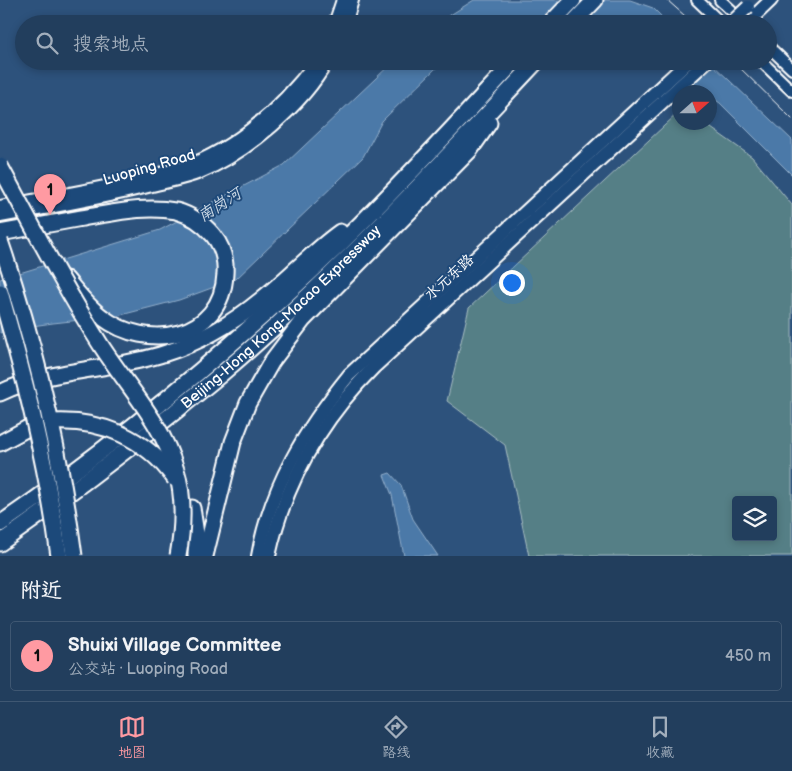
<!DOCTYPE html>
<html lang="zh">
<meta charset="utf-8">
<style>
:root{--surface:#223e5d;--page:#2a4563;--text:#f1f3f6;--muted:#a2aebc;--line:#3f5772;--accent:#ff9aa2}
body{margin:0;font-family:"Balsamiq Sans","LXGW WenKai TC",sans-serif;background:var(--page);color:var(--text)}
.controls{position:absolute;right:15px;bottom:15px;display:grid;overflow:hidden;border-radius:5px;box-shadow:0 2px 8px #0003}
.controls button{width:45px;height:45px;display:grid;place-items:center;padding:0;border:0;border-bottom:1px solid var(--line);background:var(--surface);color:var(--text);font:25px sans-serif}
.compass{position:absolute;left:672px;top:85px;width:45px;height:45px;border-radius:50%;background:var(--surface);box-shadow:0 2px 8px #0003;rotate:69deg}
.you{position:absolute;left:511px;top:282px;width:18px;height:18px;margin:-12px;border:4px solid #fff;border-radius:50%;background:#1a73e8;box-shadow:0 0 0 8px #1a73e833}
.badge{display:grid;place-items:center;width:32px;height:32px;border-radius:50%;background:var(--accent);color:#111;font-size:16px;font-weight:700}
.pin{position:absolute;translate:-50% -41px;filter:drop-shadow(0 1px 2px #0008)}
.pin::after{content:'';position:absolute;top:26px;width:18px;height:15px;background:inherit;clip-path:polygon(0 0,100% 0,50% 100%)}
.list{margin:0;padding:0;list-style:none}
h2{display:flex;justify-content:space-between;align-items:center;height:65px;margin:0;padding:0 20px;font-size:21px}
h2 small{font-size:16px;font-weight:400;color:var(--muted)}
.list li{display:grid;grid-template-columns:32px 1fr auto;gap:15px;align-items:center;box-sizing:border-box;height:70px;margin:0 10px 10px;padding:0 10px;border:1px solid var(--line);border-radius:5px}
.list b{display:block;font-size:19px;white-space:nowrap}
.list p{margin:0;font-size:16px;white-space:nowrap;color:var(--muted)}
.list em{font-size:16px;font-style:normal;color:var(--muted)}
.icon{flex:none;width:28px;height:28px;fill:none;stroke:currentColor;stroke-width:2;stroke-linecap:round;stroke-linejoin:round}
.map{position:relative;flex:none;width:792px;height:556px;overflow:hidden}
.search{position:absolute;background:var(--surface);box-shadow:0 2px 8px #0003;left:15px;right:15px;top:15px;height:55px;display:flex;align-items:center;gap:12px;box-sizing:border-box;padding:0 18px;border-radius:28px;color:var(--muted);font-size:19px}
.sheet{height:145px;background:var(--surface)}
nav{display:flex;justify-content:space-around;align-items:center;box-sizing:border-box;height:70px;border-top:1px solid var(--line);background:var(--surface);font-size:14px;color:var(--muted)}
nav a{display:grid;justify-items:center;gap:2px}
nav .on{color:var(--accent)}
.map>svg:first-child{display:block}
</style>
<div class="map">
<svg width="792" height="556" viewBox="0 0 792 556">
<rect width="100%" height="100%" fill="#2d527c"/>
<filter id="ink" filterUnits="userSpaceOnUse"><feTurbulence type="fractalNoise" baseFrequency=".02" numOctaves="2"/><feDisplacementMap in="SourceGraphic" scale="10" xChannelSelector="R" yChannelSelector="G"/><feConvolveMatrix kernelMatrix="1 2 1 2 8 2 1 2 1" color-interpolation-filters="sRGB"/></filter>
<g filter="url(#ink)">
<path fill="#557f86" stroke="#aabfc2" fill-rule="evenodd" d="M 679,112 L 680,122 L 704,123 L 752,157 L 792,205 L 792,556 L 529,556 L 505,445 L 447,401 L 469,308 ZM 736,500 L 773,500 L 773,537 L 736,537 Z"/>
<g fill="#4b79a8" stroke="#93afcb">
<polygon points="474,0 630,0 653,8 669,24 436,24"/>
<polygon points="394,61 448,61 436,68 382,121 363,157 236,279 179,300 117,316 53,323 11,329 0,333 0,279 160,230 284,165"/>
<polygon points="660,61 709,61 792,140 792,175 720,103 710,96 710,92 705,92"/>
<polygon points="390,473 401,485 413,519 438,556 404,556 392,495 384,475"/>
</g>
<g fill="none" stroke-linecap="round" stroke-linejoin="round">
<defs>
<g id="minor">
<polyline points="697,0 722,24"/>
<polyline points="720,0 743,21"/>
<polyline points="768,46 792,69"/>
<polyline points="761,61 792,91"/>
</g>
<g id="major">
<polyline points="335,24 343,0"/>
<polyline points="345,24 352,0"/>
<polyline points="746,24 771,0"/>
<path d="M 0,207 C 47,198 95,190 141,179 C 159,174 176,171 193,164 C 243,143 284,105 317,61"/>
<path d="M 0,216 C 51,207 102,198 152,185 C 168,181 185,178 200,172 C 246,153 303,105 327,61"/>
<path d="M 258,556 C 270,487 305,429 349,375 L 689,61"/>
<path d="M 269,556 C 285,482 321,420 374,367 L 707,61"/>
</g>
<g id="highway">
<polyline points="550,24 573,0"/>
<polyline points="572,24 595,0"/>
<path d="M 0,233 C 27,228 55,223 82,218 C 114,213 144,205 176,211 C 191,215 203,223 213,235 C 222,246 226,260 225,274 C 222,339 147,352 102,317 C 88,307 77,292 66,279"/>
<path d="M 0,393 C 52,368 112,371 166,353 C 200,342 234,322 262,299 C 289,278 312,252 340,232"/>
<polyline points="0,443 26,429 47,423"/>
<polyline points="192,508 196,534 196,556"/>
<path d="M 0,524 C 122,441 234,346 340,244 C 401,185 457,123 515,61"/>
<path id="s1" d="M 0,543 C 76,490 149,434 220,375 C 333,279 436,169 537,61"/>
<polyline points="205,556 233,442 248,403 272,361 303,320 470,150 489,123"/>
</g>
</defs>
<use href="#minor" stroke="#fff" stroke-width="14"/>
<use href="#major" stroke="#fff" stroke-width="16"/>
<use href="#highway" stroke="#fff" stroke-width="19"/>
<use href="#minor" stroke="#1f4a7a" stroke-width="10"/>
<use href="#major" stroke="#1f4a7a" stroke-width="12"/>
<use href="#highway" stroke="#1f4a7a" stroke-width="15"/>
<g stroke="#fff" stroke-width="1">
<polyline points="667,0 694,24"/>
<polyline points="733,61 792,119"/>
</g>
<defs>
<polyline id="major-bridge" points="730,24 748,7"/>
<g id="highway-bridge">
<path d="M 0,166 C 33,227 65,289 102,347 C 128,387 163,424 176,470 C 185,498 183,528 178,556"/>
<path d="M 0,241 C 35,343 60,449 74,556"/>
<path d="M 0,292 C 25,379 47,466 59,556"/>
<path d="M 51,422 C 101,419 145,437 175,479"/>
</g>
</defs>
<use href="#major-bridge" stroke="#fff" stroke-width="16" stroke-linecap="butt"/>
<use href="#highway-bridge" stroke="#fff" stroke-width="19" stroke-linecap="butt"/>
<use href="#major-bridge" stroke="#1f4a7a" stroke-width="12"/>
<use href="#highway-bridge" stroke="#1f4a7a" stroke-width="15"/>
</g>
</g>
<g text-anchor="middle" stroke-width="4" stroke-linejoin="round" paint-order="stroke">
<g font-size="15" fill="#fff" stroke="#1f4a7a">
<text transform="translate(149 167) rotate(-16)" y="5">Luoping Road</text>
<text transform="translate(449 277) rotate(-42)" y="5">水元东路</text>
<text dy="5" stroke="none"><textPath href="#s1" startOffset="361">Beijing-Hong Kong-Macao Expressway</textPath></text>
</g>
<g font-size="16" font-style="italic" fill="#d2dee9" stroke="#1f4a7a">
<text transform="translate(219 204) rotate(-33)" y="6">南岗河</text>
</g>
</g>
</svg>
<div class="controls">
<button><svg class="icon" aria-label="layers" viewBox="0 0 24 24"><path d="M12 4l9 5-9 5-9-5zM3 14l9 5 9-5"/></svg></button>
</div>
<svg class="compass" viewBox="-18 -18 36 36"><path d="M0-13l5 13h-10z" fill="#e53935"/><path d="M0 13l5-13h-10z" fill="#a2aebc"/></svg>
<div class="you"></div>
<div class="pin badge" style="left:50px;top:215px">1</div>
<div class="search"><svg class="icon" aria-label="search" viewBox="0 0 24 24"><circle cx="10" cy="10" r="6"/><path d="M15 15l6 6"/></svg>搜索地点</div>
</div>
<section class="sheet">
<h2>附近<small></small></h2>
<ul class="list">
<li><span class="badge">1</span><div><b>Shuixi Village Committee</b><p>公交站 · Luoping Road</p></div><em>450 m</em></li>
</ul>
</section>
<nav>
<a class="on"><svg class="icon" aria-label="map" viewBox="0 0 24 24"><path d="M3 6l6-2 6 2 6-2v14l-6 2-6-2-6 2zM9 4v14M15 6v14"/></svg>地图</a>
<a><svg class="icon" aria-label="directions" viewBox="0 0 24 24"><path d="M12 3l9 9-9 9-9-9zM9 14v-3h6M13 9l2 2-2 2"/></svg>路线</a>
<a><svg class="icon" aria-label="saved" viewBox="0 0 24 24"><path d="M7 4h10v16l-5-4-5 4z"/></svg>收藏</a>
</nav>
